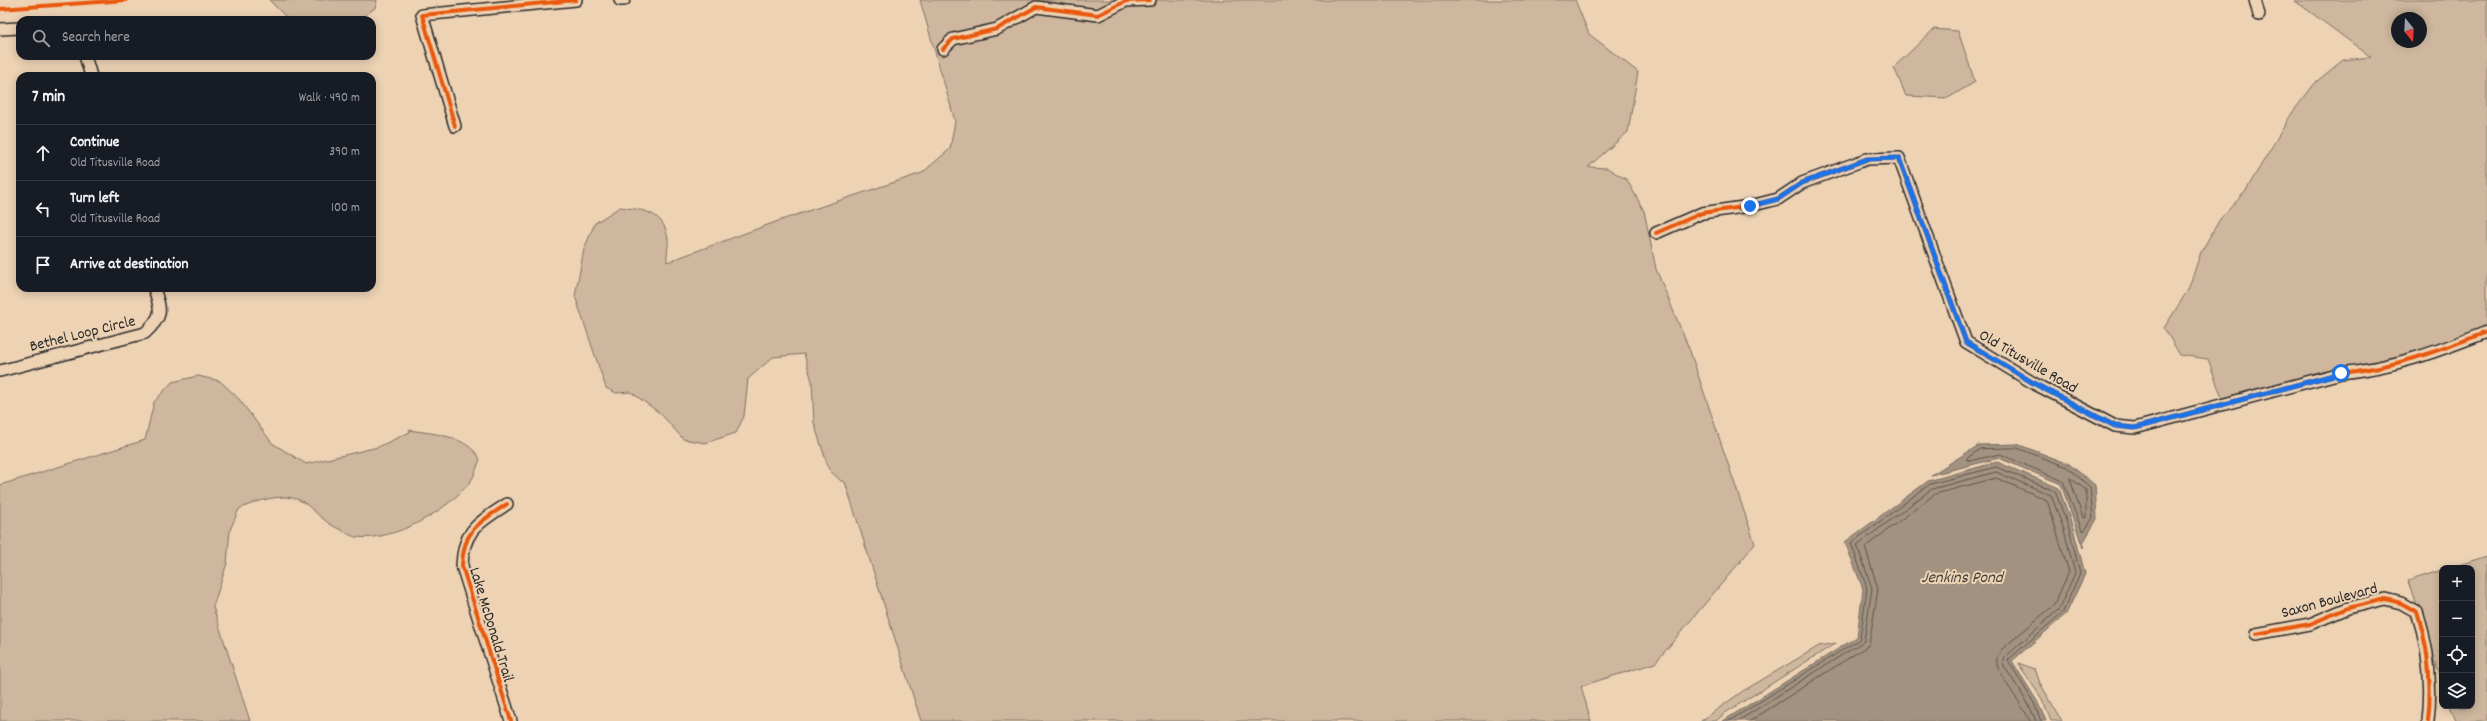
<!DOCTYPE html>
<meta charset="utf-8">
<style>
:root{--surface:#171b24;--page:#20242c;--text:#f1f3f6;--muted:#9ea1a6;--line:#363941}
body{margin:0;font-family:Dekko,sans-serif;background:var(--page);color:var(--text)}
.controls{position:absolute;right:12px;bottom:12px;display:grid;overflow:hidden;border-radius:8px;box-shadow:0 2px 10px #0003}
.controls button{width:36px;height:36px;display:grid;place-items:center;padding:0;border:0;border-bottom:1px solid var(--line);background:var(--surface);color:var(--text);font:20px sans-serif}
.compass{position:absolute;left:2391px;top:12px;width:36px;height:36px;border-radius:50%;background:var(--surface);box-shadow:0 2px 10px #0003;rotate:162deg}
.stop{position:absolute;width:12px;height:12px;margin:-9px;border:3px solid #1a73e8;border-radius:50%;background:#fff}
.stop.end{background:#1a73e8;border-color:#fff;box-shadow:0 1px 4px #0008}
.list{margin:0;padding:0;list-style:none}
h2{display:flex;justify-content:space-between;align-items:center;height:52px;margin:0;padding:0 16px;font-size:17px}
h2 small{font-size:13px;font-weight:400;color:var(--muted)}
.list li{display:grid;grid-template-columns:26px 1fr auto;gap:12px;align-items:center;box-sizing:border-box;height:56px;padding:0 16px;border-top:1px solid var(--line)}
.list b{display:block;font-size:15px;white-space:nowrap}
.list p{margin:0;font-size:13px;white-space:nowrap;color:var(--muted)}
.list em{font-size:13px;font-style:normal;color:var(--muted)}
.icon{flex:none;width:22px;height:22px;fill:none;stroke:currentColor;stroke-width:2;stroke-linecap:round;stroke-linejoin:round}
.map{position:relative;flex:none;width:2487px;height:721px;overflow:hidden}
.search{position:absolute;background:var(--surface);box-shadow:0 2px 10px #0003;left:16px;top:16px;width:360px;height:44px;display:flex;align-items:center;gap:10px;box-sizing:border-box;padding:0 14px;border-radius:12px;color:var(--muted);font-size:15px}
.panel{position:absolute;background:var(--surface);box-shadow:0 2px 10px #0003;left:16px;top:72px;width:360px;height:220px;border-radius:12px}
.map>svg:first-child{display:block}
</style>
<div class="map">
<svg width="2487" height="721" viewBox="0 0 2487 721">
<rect width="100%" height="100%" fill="#edd2b4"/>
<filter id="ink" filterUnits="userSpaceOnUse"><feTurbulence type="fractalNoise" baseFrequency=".025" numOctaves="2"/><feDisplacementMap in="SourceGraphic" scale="8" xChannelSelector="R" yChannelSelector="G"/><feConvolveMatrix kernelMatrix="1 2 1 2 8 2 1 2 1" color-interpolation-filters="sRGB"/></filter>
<g filter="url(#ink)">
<g fill="#ceb79e" stroke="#7c7164" fill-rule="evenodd">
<polygon points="269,0 377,0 375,8 358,20 289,20"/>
<path d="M 920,0 L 1575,0 L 1589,34 L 1638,72 L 1628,132 L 1588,167 L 1607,168 L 1627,180 L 1644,211 L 1656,269 L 1690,351 L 1755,544 L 1655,663 L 1581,686 L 1591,721 L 921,721 L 845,482 L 841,481 L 829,470 L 814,423 L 812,381 L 804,354 L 773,357 L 748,379 L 744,416 L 736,433 L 705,443 L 683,439 L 661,414 L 631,392 L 616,393 L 606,388 L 575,296 L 584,249 L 595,223 L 620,207 C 643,210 664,211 668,239 C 669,246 666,255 667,262 L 781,220 L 922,173 L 950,149 L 955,121 Z"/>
<path d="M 2294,0 L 2487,0 L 2487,326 L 2414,354 L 2370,364 L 2339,367 L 2222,398 L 2208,359 L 2180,355 L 2164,328 L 2188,290 L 2201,252 L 2220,219 L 2245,192 L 2292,113 L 2316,82 L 2343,60 L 2371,57 ZM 2397,18 L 2421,18 L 2421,42 L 2397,42 Z"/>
<polygon points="1934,29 1958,31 1975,82 1948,98 1906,96 1894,67"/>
<path d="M 198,376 L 220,381 L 239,399 L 272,443 L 306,464 L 378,447 L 410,432 L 409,430 C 435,434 466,435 480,459 C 477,466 475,476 470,482 C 447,511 394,542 356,537 C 350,536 342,530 337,528 C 321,520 315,510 303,502 C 284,491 257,501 239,509 L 230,530 L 227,563 L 213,607 L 250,721 L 0,721 L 0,485 L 145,440 L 154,402 L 172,382 Z"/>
<polygon points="2487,556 2487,721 2456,721 2450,706 2472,706 2472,568 2449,568"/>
<polygon points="2442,570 2442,681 2431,650 2422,611 2416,605 2408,581"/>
<polygon points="1836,643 1725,713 1716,721 1701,721 1743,691 1819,646"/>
<polygon points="2018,663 2035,669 2040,683 2062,721 2051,721 2042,699"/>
</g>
<g fill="#a39280" stroke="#73695e">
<polygon points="2017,444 2069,464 2095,485 2097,519 2084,541 2083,548 2061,484 1999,458 1931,475 1979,445"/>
<polygon points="1997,462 2059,488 2073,528 2085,574 2066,614 2012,661 2037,701 2046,721 1723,721 1857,637 1863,589 1845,542 1928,481"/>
</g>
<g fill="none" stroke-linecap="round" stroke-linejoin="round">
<g stroke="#5b544d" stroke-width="1">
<polygon points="2017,448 2067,467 2090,487 2093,518 2085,530 2082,530 2063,481 2000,454 1969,461 1966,459 1980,449"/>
<polygon points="2070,478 2086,490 2086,518 2083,517"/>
<polyline points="1729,721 1860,639 1867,588 1851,543 1930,484 1996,467 2055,491 2069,529 2080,573 2063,612 2008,660 2034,703 2041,721"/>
<polyline points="1738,721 1864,641 1872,588 1857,545 1932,489 1996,472 2051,495 2064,530 2075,573 2059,609 2003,659 2004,666 2029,705 2036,721"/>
<path d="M 1750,721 L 1869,645 L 1878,589 L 1865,547 L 1935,494 L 1996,478 L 2047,500 L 2069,572 L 2054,605 L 2002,649 C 1999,653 1996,658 1997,664 C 2000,678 2023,705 2030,721"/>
</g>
<defs>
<g id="minor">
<polyline points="620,0 624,0"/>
<polyline points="2255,0 2259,15"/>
<polyline points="0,29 20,28"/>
<polyline points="943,49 953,39 997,29 1036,7 1098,15 1126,1 1150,0"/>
<polyline points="85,56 91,76"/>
<polyline points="455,126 422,15 576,0"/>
<path d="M 1656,233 L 1702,213 L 1750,206 L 1778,199 L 1802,183 L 1867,159 L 1899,158 L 1966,342 L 2035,384 L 2115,426 L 2135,428 L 2341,373 C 2397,367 2435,352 2487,332"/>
<path d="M 0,371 L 145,333 C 164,315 161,311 154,288"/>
<path d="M 507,504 C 479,523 463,529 462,566 L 511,721"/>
<path d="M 2256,634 L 2310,624 L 2348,608 L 2385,599 L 2401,603 L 2417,612 C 2429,648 2432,684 2428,721"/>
</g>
</defs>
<use href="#minor" stroke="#2b2b2b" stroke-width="14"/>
<use href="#minor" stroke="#edd2b4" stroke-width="11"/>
<defs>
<g id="cycleway">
<polyline points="0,9 126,0"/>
<polyline points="943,49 953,39 997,29 1036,7 1098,15 1126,1 1150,0"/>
<polyline points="455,126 422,15 576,0"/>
<path d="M 1656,233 L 1702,213 L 1750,206 L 1778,199 L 1802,183 L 1867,159 L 1899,158 L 1966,342 L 2035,384 L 2115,426 L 2135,428 L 2341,373 C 2397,367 2435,352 2487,332"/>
<path d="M 507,504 C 479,523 463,529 462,566 L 511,721"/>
<path d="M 2256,634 L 2310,624 L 2348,608 L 2385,599 L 2401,603 L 2417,612 C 2429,648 2432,684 2428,721"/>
</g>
</defs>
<use href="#cycleway" stroke="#edd2b4" stroke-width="6"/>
<use href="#cycleway" stroke="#e8590c" stroke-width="4"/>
</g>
</g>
<g fill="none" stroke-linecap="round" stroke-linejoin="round" filter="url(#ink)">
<polyline stroke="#1a73e8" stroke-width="5" points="1750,206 1778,199 1802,183 1867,159 1899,158 1966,342 2035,384 2115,426 2135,428 2341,373"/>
</g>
<g text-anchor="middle" stroke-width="4" stroke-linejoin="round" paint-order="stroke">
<g font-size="16" fill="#2b2b2b" stroke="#edd2b4">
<text transform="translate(82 332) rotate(-14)" y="6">Bethel Loop Circle</text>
<text transform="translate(2029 360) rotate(30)" y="6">Old Titusville Road</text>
<text transform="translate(2329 599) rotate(-15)" y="6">Saxon Boulevard</text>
<text transform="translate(493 624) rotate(73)" y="6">Lake McDonald Trail</text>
</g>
<g font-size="17" font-style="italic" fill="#494540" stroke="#edd2b4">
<text x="1962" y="582">Jenkins Pond</text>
</g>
</g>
</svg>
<div class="controls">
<button>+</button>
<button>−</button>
<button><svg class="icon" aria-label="locate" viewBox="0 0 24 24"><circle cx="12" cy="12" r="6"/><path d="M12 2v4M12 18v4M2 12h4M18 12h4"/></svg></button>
<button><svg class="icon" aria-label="layers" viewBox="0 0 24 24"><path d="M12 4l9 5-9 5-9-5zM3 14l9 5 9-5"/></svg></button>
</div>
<svg class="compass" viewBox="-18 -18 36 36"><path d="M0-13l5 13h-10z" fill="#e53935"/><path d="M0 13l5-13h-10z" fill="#9ea1a6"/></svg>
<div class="stop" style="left:2341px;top:373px"></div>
<div class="stop end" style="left:1750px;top:206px"></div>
<div class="search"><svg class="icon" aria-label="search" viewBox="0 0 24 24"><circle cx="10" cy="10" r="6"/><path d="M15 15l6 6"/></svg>Search here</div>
<section class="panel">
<h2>7 min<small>Walk · 490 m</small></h2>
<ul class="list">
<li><svg class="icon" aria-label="ahead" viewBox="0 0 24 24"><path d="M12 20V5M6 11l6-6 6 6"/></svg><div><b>Continue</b><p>Old Titusville Road</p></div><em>390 m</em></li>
<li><svg class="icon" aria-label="left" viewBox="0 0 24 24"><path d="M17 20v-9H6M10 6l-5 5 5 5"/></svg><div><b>Turn left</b><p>Old Titusville Road</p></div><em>100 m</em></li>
<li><svg class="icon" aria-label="arrive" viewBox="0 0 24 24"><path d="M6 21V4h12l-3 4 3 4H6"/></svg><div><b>Arrive at destination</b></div></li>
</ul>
</section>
</div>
